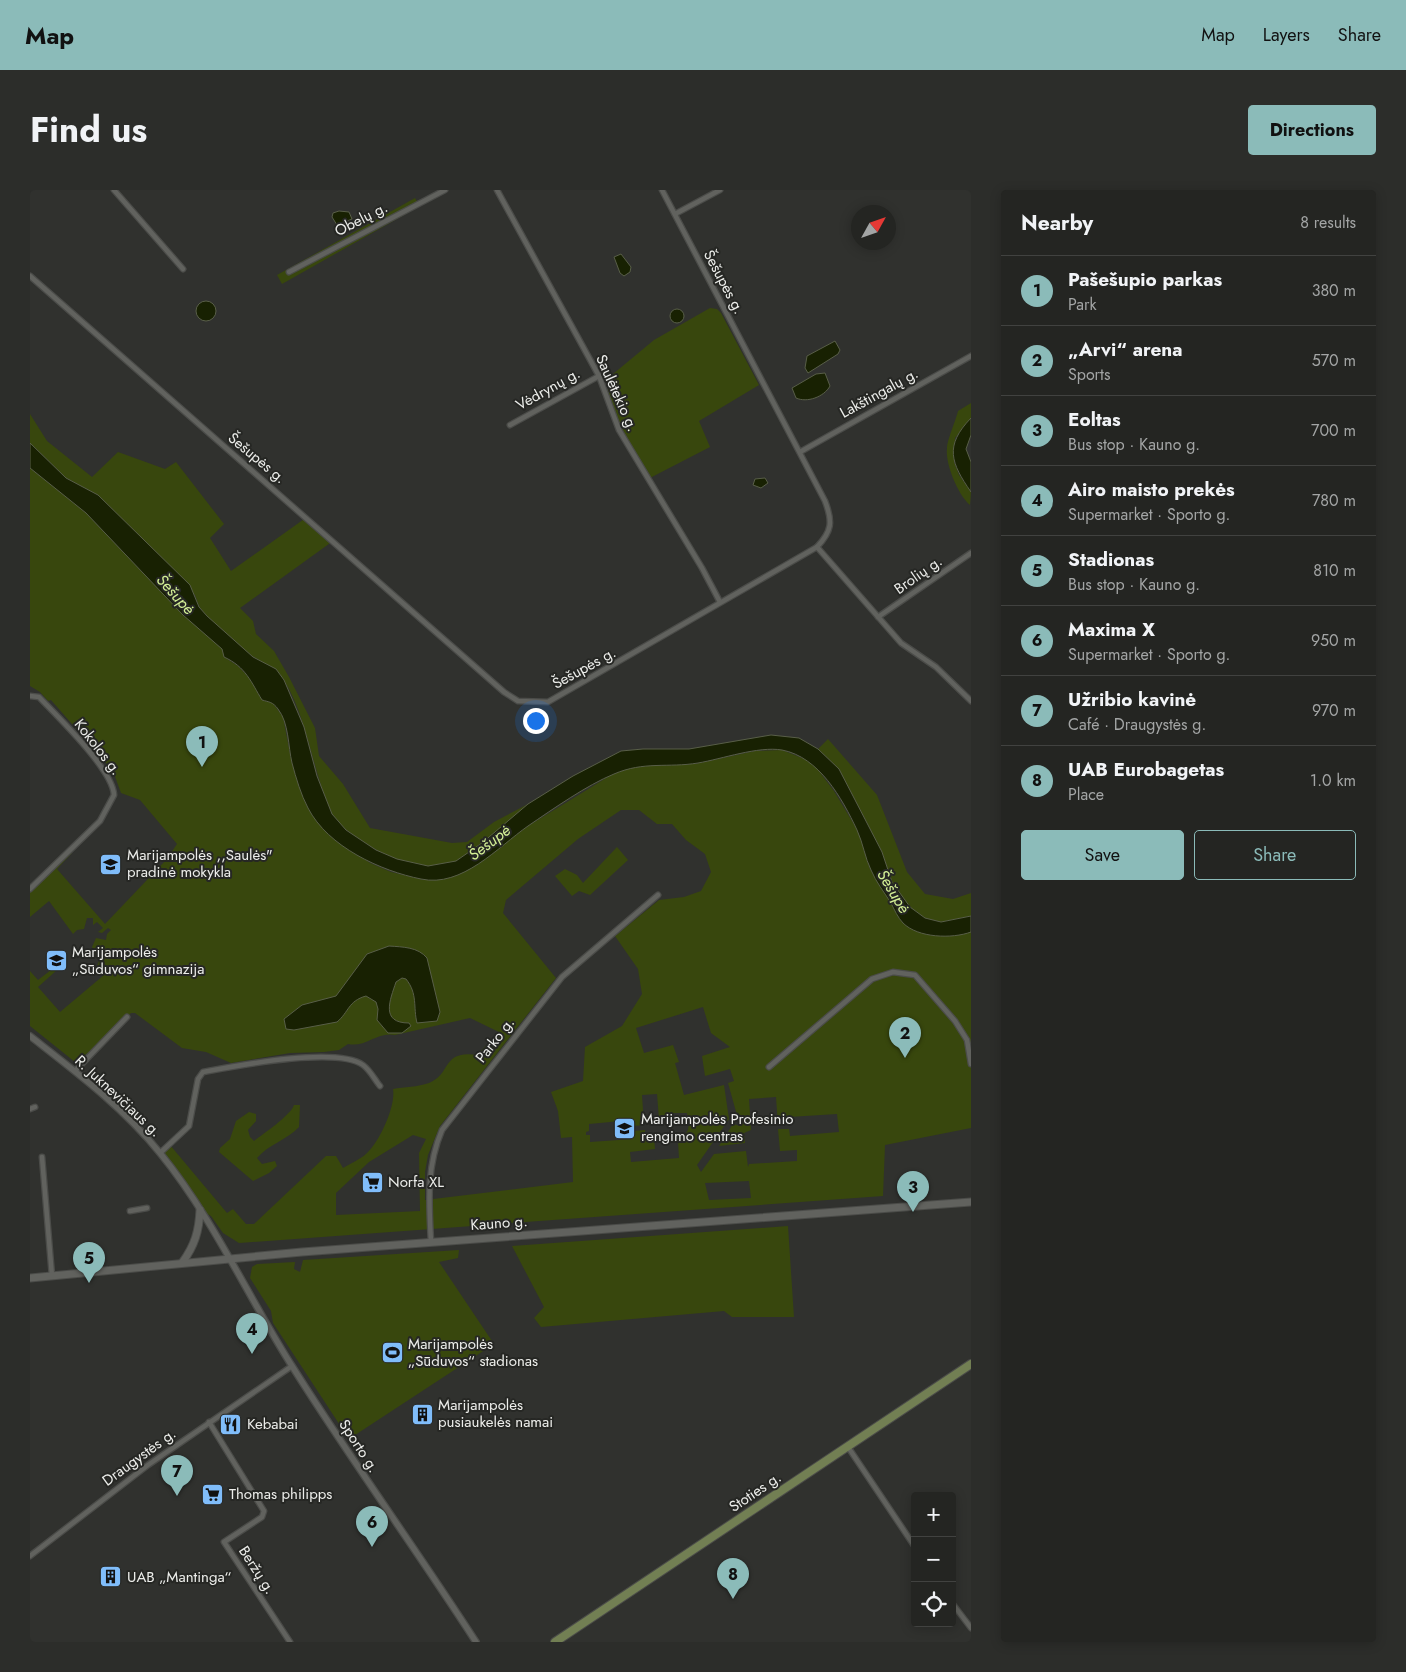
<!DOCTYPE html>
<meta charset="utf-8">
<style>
:root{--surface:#242522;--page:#2c2d2a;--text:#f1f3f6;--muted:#a3a5a5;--line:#414240;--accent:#8bbbb9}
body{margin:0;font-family:Jost,sans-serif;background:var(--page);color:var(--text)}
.controls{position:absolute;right:15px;bottom:15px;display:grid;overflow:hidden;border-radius:5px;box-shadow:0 2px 12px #0003}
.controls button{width:45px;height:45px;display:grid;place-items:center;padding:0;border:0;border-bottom:1px solid var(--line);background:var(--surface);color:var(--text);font:25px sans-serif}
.compass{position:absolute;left:821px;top:15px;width:45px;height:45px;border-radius:50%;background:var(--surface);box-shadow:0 2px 12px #0003;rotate:50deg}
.you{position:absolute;left:505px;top:530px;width:18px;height:18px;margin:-12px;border:4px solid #fff;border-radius:50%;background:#1a73e8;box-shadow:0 0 0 8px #1a73e833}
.badge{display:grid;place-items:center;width:32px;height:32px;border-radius:50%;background:var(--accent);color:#111;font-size:16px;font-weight:700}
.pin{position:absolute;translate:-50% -41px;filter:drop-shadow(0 1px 2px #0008)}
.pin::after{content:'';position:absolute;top:26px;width:18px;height:15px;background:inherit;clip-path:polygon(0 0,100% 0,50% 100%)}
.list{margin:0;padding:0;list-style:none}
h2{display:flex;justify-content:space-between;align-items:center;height:65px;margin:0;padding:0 20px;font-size:21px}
h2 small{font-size:16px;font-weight:400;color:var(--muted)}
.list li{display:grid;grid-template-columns:32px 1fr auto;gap:15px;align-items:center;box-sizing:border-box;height:70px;padding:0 20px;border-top:1px solid var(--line)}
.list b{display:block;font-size:19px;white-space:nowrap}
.list p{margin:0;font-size:16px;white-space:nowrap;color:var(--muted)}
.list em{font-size:16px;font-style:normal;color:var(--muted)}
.actions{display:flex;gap:10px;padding:15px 20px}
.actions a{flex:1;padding:11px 0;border:1px solid var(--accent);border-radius:5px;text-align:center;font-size:18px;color:var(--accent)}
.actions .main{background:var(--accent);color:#111}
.icon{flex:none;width:28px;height:28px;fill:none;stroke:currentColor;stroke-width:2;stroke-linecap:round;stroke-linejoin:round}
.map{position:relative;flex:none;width:941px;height:1452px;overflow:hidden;border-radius:5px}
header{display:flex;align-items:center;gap:30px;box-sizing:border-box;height:70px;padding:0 25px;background:var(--accent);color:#111}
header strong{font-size:24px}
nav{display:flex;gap:28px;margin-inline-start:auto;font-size:18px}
.intro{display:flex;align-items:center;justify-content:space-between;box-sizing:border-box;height:120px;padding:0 30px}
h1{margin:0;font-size:35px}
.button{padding:12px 22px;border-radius:5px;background:var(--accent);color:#111;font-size:18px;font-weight:700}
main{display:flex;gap:30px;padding:0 30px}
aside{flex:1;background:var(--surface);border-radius:5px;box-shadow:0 2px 12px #0003}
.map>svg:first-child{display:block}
</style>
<header>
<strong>Map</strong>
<nav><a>Map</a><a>Layers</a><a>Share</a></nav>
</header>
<div class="intro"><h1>Find us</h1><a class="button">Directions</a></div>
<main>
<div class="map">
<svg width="941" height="1452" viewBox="0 0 941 1452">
<rect width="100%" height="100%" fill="#30312e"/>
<g fill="#38470d" fill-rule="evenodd">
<polygon points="385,8 390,16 252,94 247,85"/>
<polygon points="680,118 687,119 691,123 729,195 669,231 680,257 618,289 582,230 577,189 624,150"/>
<path d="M 941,213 L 941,228 L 925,248 L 924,272 L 929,285 L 941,302 L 940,315 C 928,305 915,274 917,258 C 917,250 926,230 928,221 Z"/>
<path d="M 0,224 L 17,251 L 62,287 L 88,262 L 135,279 L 146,272 L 194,334 L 180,348 L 201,381 L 277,327 L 303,351 L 210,418 L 223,431 L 226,444 L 244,461 L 259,487 L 285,538 L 289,566 L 313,594 L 340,638 L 422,653 L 437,652 L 464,632 L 498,614 C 476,633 453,658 427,671 C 400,684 360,670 337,654 C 324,646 308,636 301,622 C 282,579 278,530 254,490 C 246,477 236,475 224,467 C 208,457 183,434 171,419 C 168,415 167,410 165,405 L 68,305 L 36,288 L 0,253 Z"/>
<path d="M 0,278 L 56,323 L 153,425 L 193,459 L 194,467 L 208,476 L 222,491 L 234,511 L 242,512 L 253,527 L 262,574 L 278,618 L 285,629 L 297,642 L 340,673 L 361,682 L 394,690 L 445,676 L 498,636 L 581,585 L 598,578 L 623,574 L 665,574 L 725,561 L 752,560 L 782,572 L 804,601 L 828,641 L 840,679 L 889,742 L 915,746 L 941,742 L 941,938 L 855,955 L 853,1006 L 209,1053 L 193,1043 L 181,1026 L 170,1020 L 130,963 L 140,955 L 197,1023 L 203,1019 L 216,1034 L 224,1034 L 296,966 L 306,966 L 313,978 C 321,973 331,969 337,963 C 350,951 366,916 363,899 C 374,897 388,897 399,893 C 422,884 411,860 447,865 L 469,842 L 440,828 L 365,845 C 348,841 335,858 318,854 L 309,860 L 294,862 L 260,863 L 201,873 L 176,862 L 152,858 L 105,823 L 101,823 L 73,852 L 45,872 L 0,836 L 0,781 L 8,790 L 25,777 L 27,780 L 8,797 L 30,822 L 74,785 L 67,776 L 69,771 L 62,757 L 66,748 L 76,750 L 77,744 L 81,740 L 78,738 L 72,743 L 68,742 L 73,738 L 67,732 L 63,735 L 63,728 L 57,728 L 54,739 L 47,740 L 43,744 L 19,711 L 0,727 L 0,699 L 40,661 L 42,663 L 27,679 L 75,734 L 136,670 L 147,654 L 110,610 L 91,603 L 83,581 L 21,510 L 18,511 L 10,502 L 0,496 ZM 591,620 L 609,620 L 627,634 L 642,634 L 656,650 L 675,664 L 681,682 L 671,701 L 654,707 L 629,710 L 585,746 L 608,779 L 612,804 L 592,836 L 555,857 L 553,891 L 521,902 L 528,921 L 531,948 L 542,947 L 543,992 L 395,1010 L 395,982 L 398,965 L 410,936 L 526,788 L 473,723 L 476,710 L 548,649 ZM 673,817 L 681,843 L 700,857 L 672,866 L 675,886 L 700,879 L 704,891 L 698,893 L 710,936 L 703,934 L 689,956 L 715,953 L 714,943 L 721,940 L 719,909 L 746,907 L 748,935 L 759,934 L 759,927 L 807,924 L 809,942 L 760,946 L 759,939 L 748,939 L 750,961 L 767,960 L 767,971 L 719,974 L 718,977 L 716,961 L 684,964 L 671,982 L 667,975 L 699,929 L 694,895 L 654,905 L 645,873 L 649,872 L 643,855 L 614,863 L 606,838 ZM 627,904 L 629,929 L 638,928 L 637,923 L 657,923 C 660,937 660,942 648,951 L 649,968 L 601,972 L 600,962 L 625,959 L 624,948 L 615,948 L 615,940 L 603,941 L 603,949 L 560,952 L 560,945 L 556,945 L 556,942 L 559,941 L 559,934 L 602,930 L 603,936 L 614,935 L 612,905 ZM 383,945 L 396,949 L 389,963 L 390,1021 L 306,1025 L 306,1003 L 339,972 ZM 719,991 L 721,1008 L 679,1010 L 675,993 Z"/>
<polygon points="798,549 847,605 877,682 895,704 923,709 941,703 941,726 911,732 895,728 880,717 862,692 852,662 809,579 788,559"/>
<polygon points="587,657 598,670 560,705 549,701 542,706 525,686 535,679 547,685 553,693"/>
<path d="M 264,915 L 270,915 L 269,937 C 257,950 239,954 227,968 L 232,974 L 245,971 L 247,976 L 239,983 L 223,991 L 189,962 L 190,958 L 200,949 L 206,931 L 219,922 L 226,924 L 226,931 L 218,940 L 220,947 L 224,951 C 233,944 261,925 264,915 Z"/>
<polygon points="758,1036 764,1127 702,1127 694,1121 511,1137 504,1128 514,1117 482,1056"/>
<polygon points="429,1060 428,1068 409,1072 464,1154 319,1249 243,1133 241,1121 220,1088 222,1077 227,1074 265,1072 264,1079 270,1082 273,1070"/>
</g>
<g fill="#182102" stroke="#585e48">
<polygon points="309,21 319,22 322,29 307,35 302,27 303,23"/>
<polygon points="591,64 601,77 600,82 594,86 590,83 584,67"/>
<circle cx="176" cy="121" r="10"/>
<circle cx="647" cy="126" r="7"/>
<polygon points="805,151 810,160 808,164 778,183 775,178 777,166"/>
<path d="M 795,183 L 800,196 C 794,207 777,213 766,208 L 762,198 L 786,184 Z"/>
<path d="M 941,228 L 941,245 L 936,259 L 941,272 L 941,302 C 921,273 914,256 941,228 Z"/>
<path d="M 0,253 L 36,288 L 68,305 L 160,395 L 169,417 L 177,426 L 223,467 L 246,479 L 254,490 L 274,537 L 287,586 L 302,624 L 316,640 L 346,660 L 367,669 L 398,676 L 426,671 L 452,653 L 498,614 L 543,586 L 591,561 L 613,559 L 659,559 L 741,545 L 769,548 L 788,559 L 809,579 L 852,662 L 862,692 L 880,717 L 895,728 L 911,732 L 941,726 L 941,742 C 922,749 888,748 873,733 C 868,728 864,719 861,713 C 854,702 846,692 841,680 C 835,668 833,653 827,640 C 812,608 789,567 752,560 C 728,556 692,569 668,573 C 638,578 614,571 584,584 C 557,595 523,619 498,636 C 468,657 432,698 391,689 C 351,681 298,657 278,618 C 271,605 266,588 262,573 C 258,556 259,533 248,519 C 243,512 239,512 232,510 C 221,492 216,477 194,467 L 192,459 L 153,425 L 56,323 L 0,278 Z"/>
<polygon points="735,288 738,293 731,298 723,295 725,289"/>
<path d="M 359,756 C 373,757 388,757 397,768 L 410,822 L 407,831 L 387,833 C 383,817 388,804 376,789 L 372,788 L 366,792 C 360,810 350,833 379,833 L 381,836 L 372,843 L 358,843 L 347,830 L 348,819 L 346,812 L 336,806 C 318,811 319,822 307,832 L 264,840 L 256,839 L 254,829 L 272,815 L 306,806 L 337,764 Z"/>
</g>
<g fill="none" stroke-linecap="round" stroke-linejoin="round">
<defs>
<g id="minor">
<polyline points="84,0 153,79"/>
<polyline points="467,0 569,186 589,240 672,378 690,412"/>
<polyline points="645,24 690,0"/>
<polyline points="259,82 415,0"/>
<path d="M 0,86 L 474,502 L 488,511 L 518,512 L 787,357 C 802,341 803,332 795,311 L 632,0"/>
<polyline points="480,235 569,186"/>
<polyline points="770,262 941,166"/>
<polyline points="787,357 871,453 906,477 941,511"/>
<polyline points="848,427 941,363"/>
<path d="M 0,506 L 9,507 C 28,527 83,580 84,605 L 70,631 L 0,699"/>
<polyline points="739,877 842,789 863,782 885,785 925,831 937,850 941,874"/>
<polyline points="45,881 97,827"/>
<polyline points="0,919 5,917"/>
<path d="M 130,963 L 159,936 L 168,889 L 173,882 C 205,876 306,856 333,875 C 340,880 345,890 350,896"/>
<polyline points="12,967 22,1086"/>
<polyline points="100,1021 117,1018"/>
<path d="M 401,1052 C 399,1013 396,977 412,940 L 532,787 L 628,705"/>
<polyline points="179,1232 234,1321 232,1327 194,1352 260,1452"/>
<polyline points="818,1257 885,1357"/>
<polyline points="0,1366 118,1275 262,1176"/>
<polyline points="922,1413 941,1438"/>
</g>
<path id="tertiary" d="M 0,846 C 46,882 93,917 130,963 C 183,1028 217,1105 262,1176 C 321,1270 386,1359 446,1452"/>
<g id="secondary">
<path d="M 152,1073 C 165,1055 169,1041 170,1020"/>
<polyline points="0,1088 272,1062 941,1012"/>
</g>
<polyline id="primary" points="525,1452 941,1174"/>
</defs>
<use href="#minor" stroke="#4b4c49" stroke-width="7"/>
<use href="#tertiary" stroke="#4b4c49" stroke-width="8"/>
<use href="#secondary" stroke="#4b4c49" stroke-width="9"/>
<use href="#primary" stroke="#4b4c49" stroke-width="10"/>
<use href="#minor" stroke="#61625e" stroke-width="4.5"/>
<use href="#tertiary" stroke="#61625e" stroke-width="5.5"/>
<use href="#secondary" stroke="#61625e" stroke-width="7"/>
<use href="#primary" stroke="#727f53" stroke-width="8"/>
</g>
<defs>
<symbol id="school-square" viewBox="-11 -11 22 22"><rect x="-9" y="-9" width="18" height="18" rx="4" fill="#80bdfa" stroke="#262724"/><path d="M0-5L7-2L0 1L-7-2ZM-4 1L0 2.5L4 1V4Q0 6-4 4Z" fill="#111"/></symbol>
<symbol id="university-square" viewBox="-11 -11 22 22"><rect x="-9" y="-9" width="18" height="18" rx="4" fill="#80bdfa" stroke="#262724"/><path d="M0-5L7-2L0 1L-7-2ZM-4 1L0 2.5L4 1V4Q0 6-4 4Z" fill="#111"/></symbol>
<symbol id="supermarket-square" viewBox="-11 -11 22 22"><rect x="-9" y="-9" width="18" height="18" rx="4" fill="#80bdfa" stroke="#262724"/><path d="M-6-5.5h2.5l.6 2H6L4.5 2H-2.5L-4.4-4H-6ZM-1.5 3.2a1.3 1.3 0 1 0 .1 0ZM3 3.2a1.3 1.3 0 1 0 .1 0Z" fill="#111"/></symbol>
<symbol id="stadium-square" viewBox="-11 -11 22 22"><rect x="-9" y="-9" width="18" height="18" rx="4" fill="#80bdfa" stroke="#262724"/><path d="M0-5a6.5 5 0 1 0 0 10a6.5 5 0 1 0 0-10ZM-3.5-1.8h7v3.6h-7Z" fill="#111"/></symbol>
<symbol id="building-square" viewBox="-11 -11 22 22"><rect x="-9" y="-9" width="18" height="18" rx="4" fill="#80bdfa" stroke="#262724"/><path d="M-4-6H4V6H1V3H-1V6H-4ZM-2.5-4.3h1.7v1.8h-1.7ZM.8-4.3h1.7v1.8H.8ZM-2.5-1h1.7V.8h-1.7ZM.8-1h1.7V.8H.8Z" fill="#111"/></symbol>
<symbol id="restaurant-square" viewBox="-11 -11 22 22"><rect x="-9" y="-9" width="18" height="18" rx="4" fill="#80bdfa" stroke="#262724"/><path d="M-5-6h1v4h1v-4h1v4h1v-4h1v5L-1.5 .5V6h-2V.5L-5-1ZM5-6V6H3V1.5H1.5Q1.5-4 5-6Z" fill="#111"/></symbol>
</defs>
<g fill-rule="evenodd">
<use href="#school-square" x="68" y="662" width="25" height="25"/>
<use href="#school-square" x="14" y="758" width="25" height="25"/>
<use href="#university-square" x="582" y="926" width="25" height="25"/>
<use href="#supermarket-square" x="330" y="980" width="25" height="25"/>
<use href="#stadium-square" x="350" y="1150" width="25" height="25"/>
<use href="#building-square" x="380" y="1212" width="25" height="25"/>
<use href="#restaurant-square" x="188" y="1222" width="25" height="25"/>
<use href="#supermarket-square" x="170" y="1292" width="25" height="25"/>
<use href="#building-square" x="68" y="1374" width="25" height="25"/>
</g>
<g text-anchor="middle" stroke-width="4" stroke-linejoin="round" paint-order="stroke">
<g font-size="15" fill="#ecedea" stroke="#262724">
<text transform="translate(331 29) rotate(-27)" y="5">Obelų g.</text>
<text transform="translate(694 92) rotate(62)" y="5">Šešupės g.</text>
<text transform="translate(518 199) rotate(-29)" y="5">Vėdrynų g.</text>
<text transform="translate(587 203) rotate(66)" y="5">Saulėtekio g.</text>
<text transform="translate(849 203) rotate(-29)" y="5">Lakštingalų g.</text>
<text transform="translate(227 268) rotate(40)" y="5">Šešupės g.</text>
<text transform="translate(888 385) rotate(-35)" y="5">Brolių g.</text>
<text transform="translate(554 478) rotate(-29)" y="5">Šešupės g.</text>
<text transform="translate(68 557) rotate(52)" y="5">Kokolos g.</text>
<text transform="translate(465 850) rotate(-52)" y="5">Parko g.</text>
<text transform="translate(88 906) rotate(43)" y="5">R. Juknevičiaus g.</text>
<text transform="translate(469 1033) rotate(-4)" y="5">Kauno g.</text>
<text transform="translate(329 1256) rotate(57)" y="5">Sporto g.</text>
<text transform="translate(109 1267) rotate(-36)" y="5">Draugystės g.</text>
<text transform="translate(725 1302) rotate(-34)" y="5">Stoties g.</text>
<text transform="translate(227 1380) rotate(57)" y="5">Beržų g.</text>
</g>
<g font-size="15" fill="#ecedea" stroke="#262724" text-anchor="start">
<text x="97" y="670">Marijampolės ,,Saulės"<tspan x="97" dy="17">pradinė mokykla</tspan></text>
<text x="42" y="767">Marijampolės<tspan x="42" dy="17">„Sūduvos“ gimnazija</tspan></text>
<text x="611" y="934">Marijampolės Profesinio<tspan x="611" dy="17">rengimo centras</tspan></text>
<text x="358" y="997">Norfa XL</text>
<text x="378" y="1159">Marijampolės<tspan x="378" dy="17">„Sūduvos“ stadionas</tspan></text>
<text x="408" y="1220">Marijampolės<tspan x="408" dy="17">pusiaukelės namai</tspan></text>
<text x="217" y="1239">Kebabai</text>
<text x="199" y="1309">Thomas philipps</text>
<text x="97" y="1392">UAB „Mantinga“</text>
</g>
<g font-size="16" font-style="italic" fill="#d3ef95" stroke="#262724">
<text transform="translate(146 404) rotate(48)" y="6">Šešupė</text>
<text transform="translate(459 652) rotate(-37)" y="6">Šešupė</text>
<text transform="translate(864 701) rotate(59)" y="6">Šešupė</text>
</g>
</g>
</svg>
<div class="controls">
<button>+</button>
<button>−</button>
<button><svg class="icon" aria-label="locate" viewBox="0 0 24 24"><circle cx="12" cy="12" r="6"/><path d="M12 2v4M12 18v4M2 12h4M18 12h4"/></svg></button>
</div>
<svg class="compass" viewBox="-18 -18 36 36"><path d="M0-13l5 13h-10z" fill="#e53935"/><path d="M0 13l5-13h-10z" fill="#a3a5a5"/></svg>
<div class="you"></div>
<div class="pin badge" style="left:172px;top:577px">1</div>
<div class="pin badge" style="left:875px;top:868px">2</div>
<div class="pin badge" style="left:883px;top:1022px">3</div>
<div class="pin badge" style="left:222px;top:1164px">4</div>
<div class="pin badge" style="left:59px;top:1093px">5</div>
<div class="pin badge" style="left:342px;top:1357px">6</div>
<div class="pin badge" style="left:147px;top:1306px">7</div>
<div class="pin badge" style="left:703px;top:1409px">8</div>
</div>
<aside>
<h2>Nearby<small>8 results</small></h2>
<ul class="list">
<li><span class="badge">1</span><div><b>Pašešupio parkas</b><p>Park</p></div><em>380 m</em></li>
<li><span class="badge">2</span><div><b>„Arvi“ arena</b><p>Sports</p></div><em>570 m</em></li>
<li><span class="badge">3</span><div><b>Eoltas</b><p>Bus stop · Kauno g.</p></div><em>700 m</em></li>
<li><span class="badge">4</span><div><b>Airo maisto prekės</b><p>Supermarket · Sporto g.</p></div><em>780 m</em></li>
<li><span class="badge">5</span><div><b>Stadionas</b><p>Bus stop · Kauno g.</p></div><em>810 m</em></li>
<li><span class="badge">6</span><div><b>Maxima X</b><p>Supermarket · Sporto g.</p></div><em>950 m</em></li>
<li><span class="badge">7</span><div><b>Užribio kavinė</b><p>Café · Draugystės g.</p></div><em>970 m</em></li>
<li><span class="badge">8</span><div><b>UAB Eurobagetas</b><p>Place</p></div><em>1.0 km</em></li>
</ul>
<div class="actions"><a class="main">Save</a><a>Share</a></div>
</aside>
</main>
